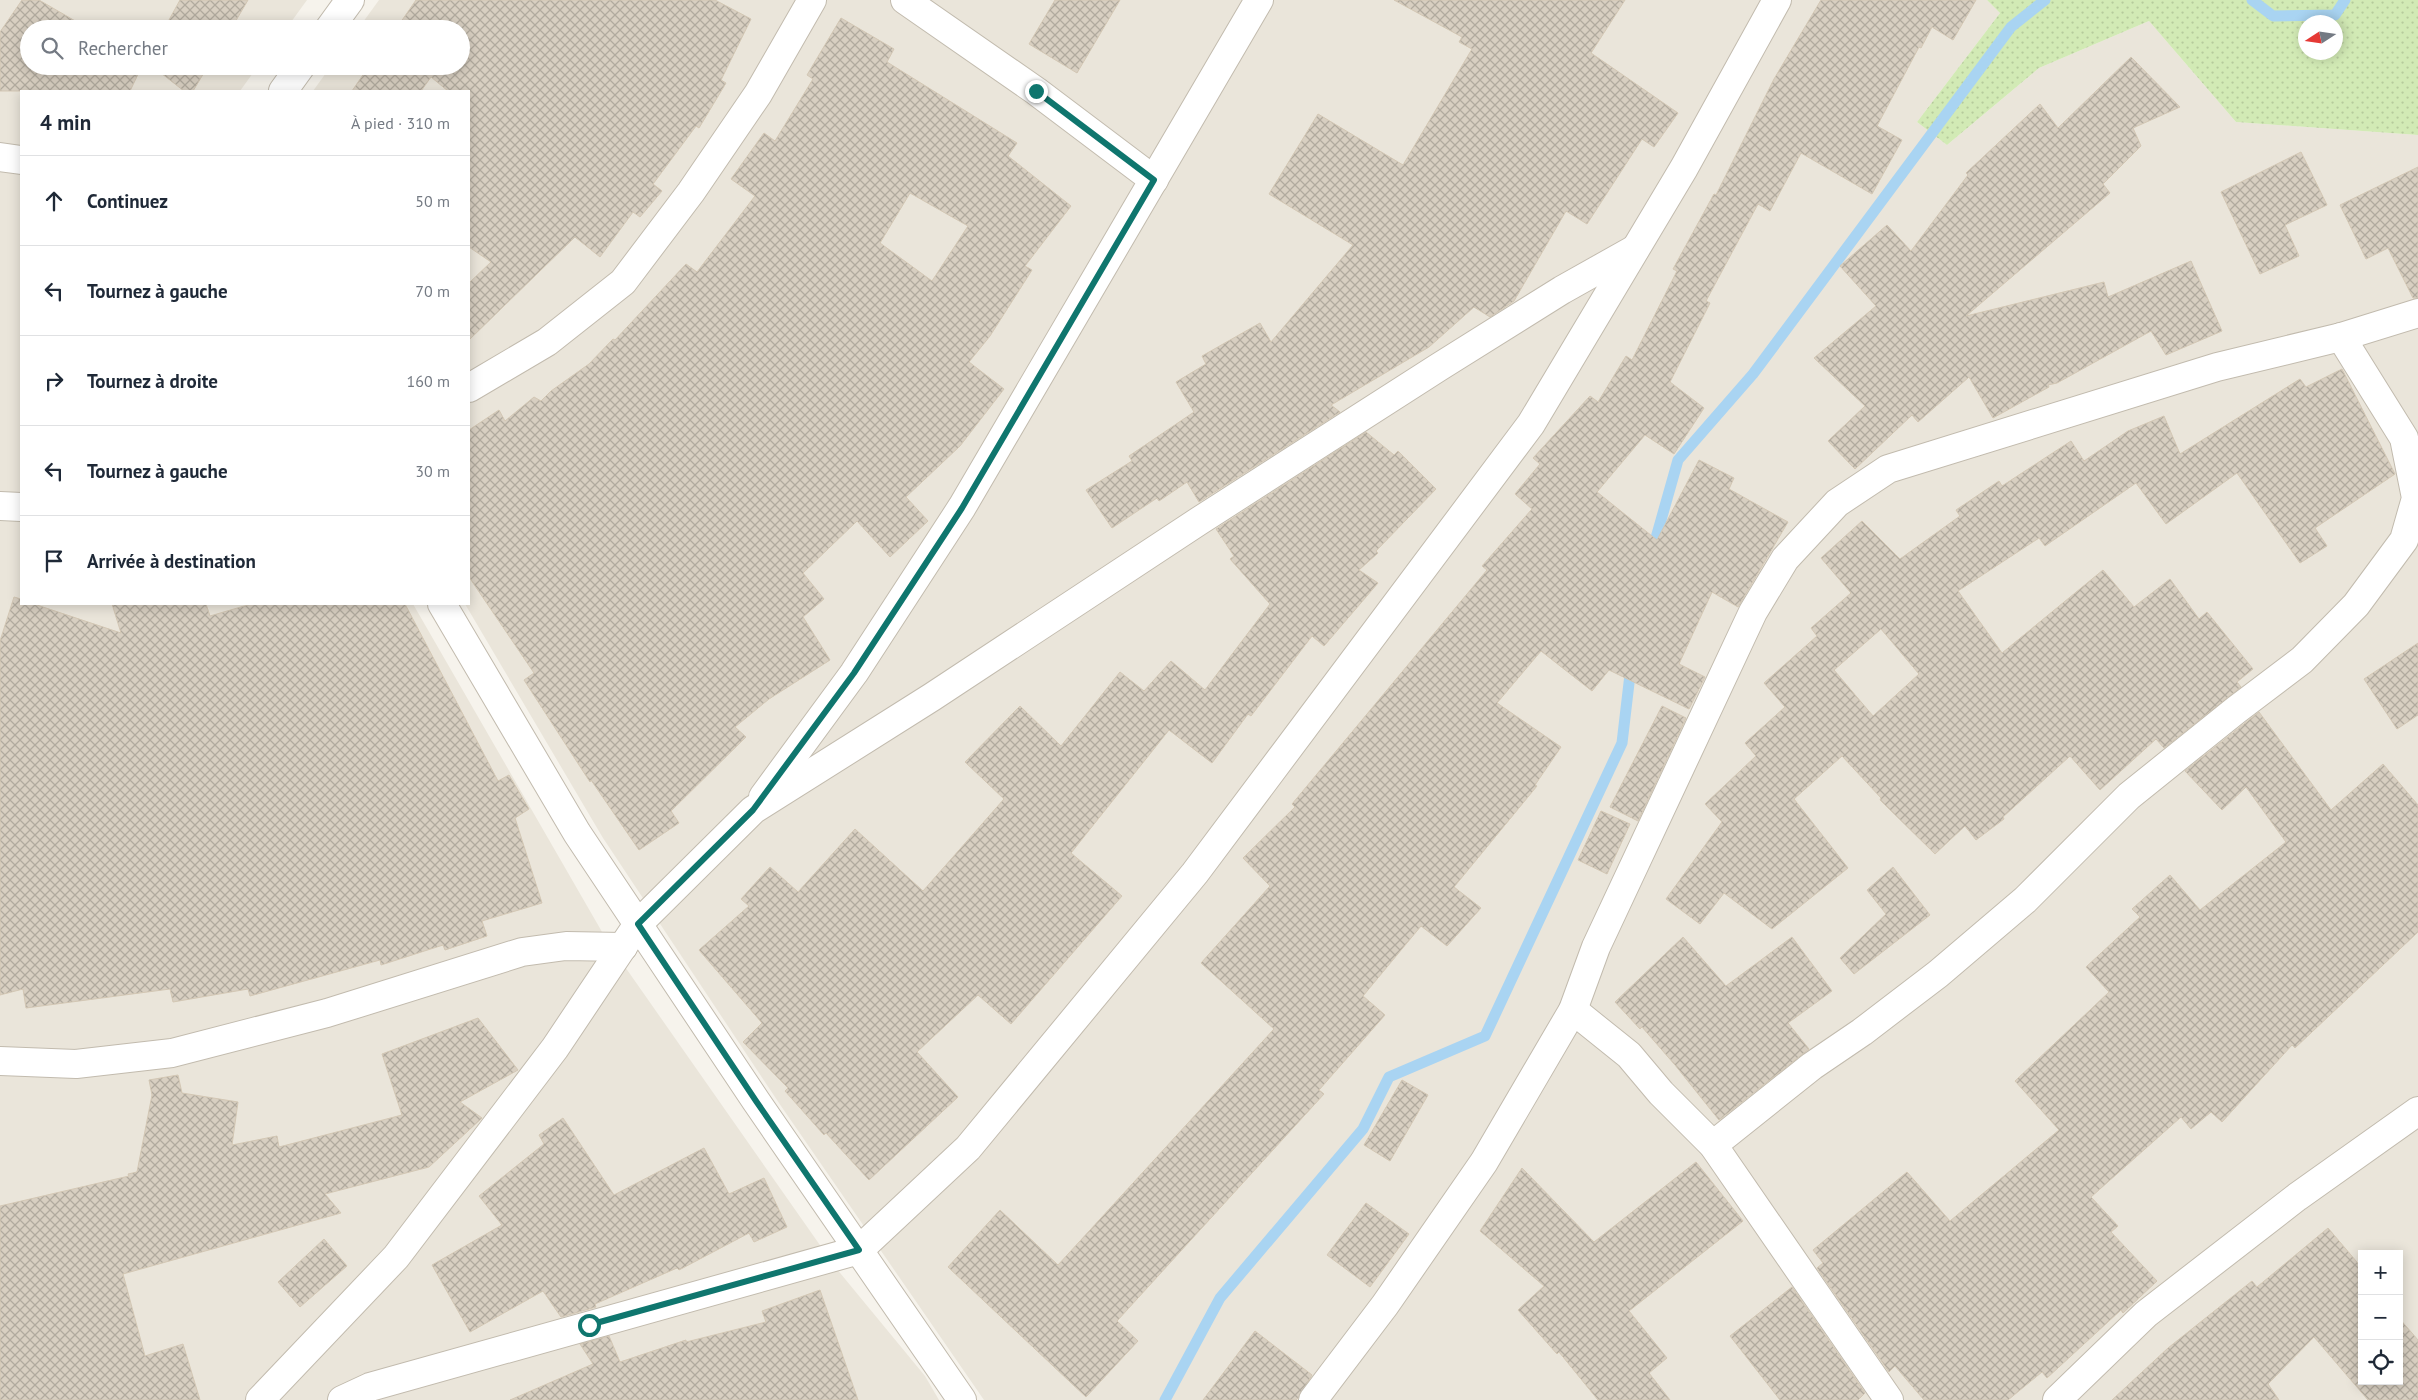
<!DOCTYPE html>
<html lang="fr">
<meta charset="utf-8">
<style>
:root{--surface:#fff;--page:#f2f2f3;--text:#1f2937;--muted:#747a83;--line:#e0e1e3}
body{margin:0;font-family:"PT Sans",sans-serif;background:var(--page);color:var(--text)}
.controls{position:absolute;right:15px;bottom:15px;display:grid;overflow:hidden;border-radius:0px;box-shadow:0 2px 12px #0003}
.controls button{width:45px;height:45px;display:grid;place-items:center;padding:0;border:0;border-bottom:1px solid var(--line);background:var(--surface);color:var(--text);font:25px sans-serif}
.compass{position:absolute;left:2298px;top:15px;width:45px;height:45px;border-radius:50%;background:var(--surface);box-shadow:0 2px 12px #0003;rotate:258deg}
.stop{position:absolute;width:15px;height:15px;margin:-11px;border:4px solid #0f766e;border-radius:50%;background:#fff}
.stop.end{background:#0f766e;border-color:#fff;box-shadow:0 1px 5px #0008}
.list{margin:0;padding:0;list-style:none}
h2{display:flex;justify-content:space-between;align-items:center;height:65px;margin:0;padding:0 20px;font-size:21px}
h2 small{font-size:16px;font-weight:400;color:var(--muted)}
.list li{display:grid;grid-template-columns:32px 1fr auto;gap:15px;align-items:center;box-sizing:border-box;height:90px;padding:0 20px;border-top:1px solid var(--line)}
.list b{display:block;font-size:19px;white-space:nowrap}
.list em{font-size:16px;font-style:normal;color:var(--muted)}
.icon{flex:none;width:28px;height:28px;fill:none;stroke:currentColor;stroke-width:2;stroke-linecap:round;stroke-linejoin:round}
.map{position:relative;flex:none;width:2418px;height:1400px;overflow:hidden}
.search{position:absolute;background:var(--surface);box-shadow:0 2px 12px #0003;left:20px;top:20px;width:450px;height:55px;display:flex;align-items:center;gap:12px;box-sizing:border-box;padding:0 18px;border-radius:28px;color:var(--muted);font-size:19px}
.panel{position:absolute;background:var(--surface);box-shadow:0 2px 12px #0003;left:20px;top:90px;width:450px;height:515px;border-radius:0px}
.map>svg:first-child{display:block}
</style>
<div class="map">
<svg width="2418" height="1400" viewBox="0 0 2418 1400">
<defs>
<pattern id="grass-dots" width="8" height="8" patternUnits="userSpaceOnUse" patternTransform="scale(1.25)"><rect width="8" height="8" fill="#d2eab5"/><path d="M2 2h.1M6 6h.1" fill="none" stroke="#b6ca9c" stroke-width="1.8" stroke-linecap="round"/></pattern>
<pattern id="building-cross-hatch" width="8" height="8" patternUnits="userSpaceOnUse" patternTransform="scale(1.25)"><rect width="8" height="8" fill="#d8cfc1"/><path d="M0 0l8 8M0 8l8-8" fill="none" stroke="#b1aa9e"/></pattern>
</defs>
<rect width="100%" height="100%" fill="#f6f3ec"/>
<g fill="#eae5da" fill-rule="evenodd">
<polygon points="0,0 307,0 286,29 29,29 29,66 258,66 240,91 21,91 21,604 413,604 609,944 836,1268 925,1376 939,1400 0,1400"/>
<path d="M 379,0 L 1987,0 L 2000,13 L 1917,122 L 1947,145 L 2039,68 L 2149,21 L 2236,122 L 2418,135 L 2418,1400 L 984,1400 L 781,1106 L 603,838 L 465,604 L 469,604 L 469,91 L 313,91 L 331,66 L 461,66 L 461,29 L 358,29 ZM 2362,1254 L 2399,1254 L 2399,1381 L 2362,1381 Z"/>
</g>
<path fill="url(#grass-dots)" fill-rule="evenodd" d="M 1987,0 L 2418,0 L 2418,135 L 2236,122 L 2149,21 L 2039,68 L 1947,145 L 1917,122 L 2000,13 ZM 2306,22 L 2336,22 L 2336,52 L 2306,52 Z"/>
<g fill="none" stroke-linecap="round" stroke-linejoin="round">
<g stroke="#a9d4f2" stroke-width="11">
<polyline points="2252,0 2273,16 2335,15 2345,0"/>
<polyline points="1652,552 1678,460 1753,374 2011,27 2045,0"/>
<polyline points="1165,1400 1220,1298 1363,1129 1389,1077 1485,1036 1622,743 1631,666"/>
</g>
</g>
<g fill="url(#building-cross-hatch)" stroke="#d3c7b4" fill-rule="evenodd">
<polygon points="22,0 39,0 89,29 29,29 29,66 142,66 130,91 0,91 0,32"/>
<polygon points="180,0 248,0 231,29 164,29"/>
<polygon points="416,0 715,0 751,19 721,80 726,83 699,128 696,126 653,184 662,191 640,217 633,212 600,257 575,237 469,340 469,283 491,262 469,247 469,91 448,91 431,77 421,91 352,91 369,66 461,66 461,29 396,29"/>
<polygon points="1055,0 1120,0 1077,73 1029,44"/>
<polygon points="1394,0 1625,0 1591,53 1678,113 1654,147 1642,139 1587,224 1566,211 1514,301 1490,317 1474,307 1429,347 1331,405 1340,412 1199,502 1187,482 1159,501 1157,498 1112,528 1086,490 1132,461 1129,456 1194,412 1176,382 1206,364 1202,356 1260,323 1271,342 1353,245 1269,194 1318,114 1403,165 1472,49 1459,42 1462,37"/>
<polygon points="1821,0 1976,0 1953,40 1932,27 1921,48 1919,47 1877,126 1902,140 1872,194 1801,153 1770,211 1758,204 1706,301 1710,303 1670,382 1704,408 1674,454 1645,435 1597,492 1657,540 1699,460 1734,478 1729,489 1788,522 1738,607 1712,592 1679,664 1705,677 1689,709 1609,670 1592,691 1541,651 1497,703 1561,747 1535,785 1537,786 1454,887 1481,908 1447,946 1421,926 1363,996 1385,1015 1319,1090 1324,1094 1117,1321 1138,1341 1086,1397 948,1267 1000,1210 1058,1265 1274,1029 1201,963 1270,886 1243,858 1295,807 1292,804 1487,570 1482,566 1532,509 1515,494 1540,464 1533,458 1590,396 1598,402 1626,356 1632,360 1677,271 1673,269 1714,194 1716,195 1774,79"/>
<path d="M 841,18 L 894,49 L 887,62 L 1017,143 L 1008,156 L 1071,206 L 1025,266 L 1032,270 L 990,336 L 969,362 L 1004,389 L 960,446 L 906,497 L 928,521 L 890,557 L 857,521 L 803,573 L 824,599 L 803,617 L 830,660 L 769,699 L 735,727 L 746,737 L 671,811 L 679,823 L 639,850 L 591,780 L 590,782 L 524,680 L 534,673 L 469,577 L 469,430 L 499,410 L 505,421 L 534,397 L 541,401 L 551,391 L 589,364 L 613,339 L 615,340 L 686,264 L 697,272 L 755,196 L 731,179 L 764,133 L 775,141 L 813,79 L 807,75 ZM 910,193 L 968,226 L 932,281 L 880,243 Z"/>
<polygon points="2131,57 2180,107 2133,128 2141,146 2103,184 2110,193 1966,316 2104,282 2108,297 2191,261 2222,331 2166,355 2151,331 2057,383 2048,385 2049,387 1993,418 1969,377 1918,422 1912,415 1855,469 1828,441 1865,406 1814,358 1876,306 1840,266 1887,225 1911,251 1968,175 1966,173 2040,104 2058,128"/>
<polygon points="152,66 208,66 193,91 184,91"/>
<polygon points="2301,152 2327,205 2285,225 2299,256 2260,274 2221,192"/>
<polygon points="2418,167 2418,298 2413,298 2388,248 2366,259 2340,205"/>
<path d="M 2342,369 L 2395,474 L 2315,528 L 2327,546 L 2300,563 L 2237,473 L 2166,524 L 2136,483 L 2045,546 L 2039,538 L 1958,591 L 2002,653 L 2103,570 L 2134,607 L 2170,579 L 2199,619 L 2207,612 L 2253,669 L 2237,682 L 2241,687 L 2164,748 L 2156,739 L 2100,790 L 2070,756 L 2003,817 L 2004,819 L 1976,840 L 1965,826 L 1935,854 L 1880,800 L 1881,798 L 1842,756 L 1794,799 L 1848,868 L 1772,929 L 1724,893 L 1700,924 L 1666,899 L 1722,822 L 1705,804 L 1756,756 L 1745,743 L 1785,707 L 1764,683 L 1817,636 L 1811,628 L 1851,593 L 1821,558 L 1862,521 L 1900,559 L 1960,516 L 1956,510 L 1999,481 L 2002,486 L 2071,441 L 2084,461 L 2128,431 L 2164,416 L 2180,454 L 2300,379 L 2306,387 ZM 1881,629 L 1919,674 L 1873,716 L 1834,670 Z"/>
<polygon points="1366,432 1394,455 1398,451 1436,489 1376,551 1378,553 1359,570 1378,583 1324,646 1312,636 1251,716 1248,714 1212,763 1169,730 1071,853 1122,896 1011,1024 978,995 917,1052 958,1097 869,1180 826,1133 824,1135 785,1091 788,1088 743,1042 762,1023 699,950 749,906 741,899 770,867 798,892 855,829 923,891 1004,799 965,762 1020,706 1061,746 1120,672 1144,691 1171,661 1205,690 1270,604 1230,559 1234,556 1216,529"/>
<polygon points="14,597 21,599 21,604 34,604 121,633 112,604 206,604 210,616 251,604 405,604 498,781 509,775 529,809 515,818 542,903 482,921 487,936 445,950 443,945 381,965 380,960 250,996 248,989 173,1002 170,989 26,1008 23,989 0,995 0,641"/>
<polygon points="2418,643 2418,715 2397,729 2364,679"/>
<polygon points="1662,706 1686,718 1638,821 1610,807"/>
<polygon points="2259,712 2331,810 2383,764 2418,805 2418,932 2295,1048 2292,1045 2222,1122 2211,1112 2191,1129 2181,1117 2091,1197 2118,1226 2111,1232 2157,1281 2123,1313 2121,1310 2047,1378 2042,1372 2008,1400 1924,1400 1895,1366 1889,1372 1817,1268 1823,1263 1813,1250 1907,1172 1950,1221 2059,1130 2015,1081 2109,992 2086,967 2140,917 2132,909 2170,875 2200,910 2286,842 2246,787 2222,810 2185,771"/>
<polygon points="1601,811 1630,824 1607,874 1578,860"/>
<polygon points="1893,867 1930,915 1854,974 1840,958 1886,914 1867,890"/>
<polygon points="1683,937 1726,986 1792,937 1832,991 1788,1023 1809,1049 1719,1120 1675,1065 1642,1027 1640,1029 1615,1002"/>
<polygon points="478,1018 518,1070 460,1102 482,1118 429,1167 325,1194 341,1213 123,1274 145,1356 183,1344 200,1400 0,1400 0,1206 129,1176 128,1174 137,1172 152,1095 149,1080 178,1075 182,1093 238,1102 232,1145 277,1136 279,1147 402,1115 382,1054"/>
<polygon points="1402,1080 1428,1095 1390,1161 1364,1145"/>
<polygon points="563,1118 614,1195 704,1148 729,1194 764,1178 787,1227 754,1242 749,1233 679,1270 677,1268 595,1304 596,1307 561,1317 543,1291 470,1332 432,1265 502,1225 479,1196 544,1144 539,1135"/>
<polygon points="1696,1162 1743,1221 1629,1311 1667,1358 1649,1373 1670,1400 1598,1400 1559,1352 1557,1354 1518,1310 1544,1286 1480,1231 1522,1168 1594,1242"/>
<polygon points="1366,1203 1409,1234 1370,1287 1327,1255"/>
<polygon points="2328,1228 2362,1268 2362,1381 2399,1381 2399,1318 2418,1340 2418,1400 2368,1400 2314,1337 2268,1384 2279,1400 2112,1400 2168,1348 2252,1281 2257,1287"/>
<polygon points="324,1239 347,1266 300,1307 278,1282"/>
<polygon points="1792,1287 1865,1393 1858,1400 1780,1400 1730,1336"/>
<polygon points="820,1290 858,1400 510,1400 593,1364 580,1344 609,1336 620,1362 686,1340 686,1342 766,1322 762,1311"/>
<polygon points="1255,1331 1312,1375 1298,1398 1296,1400 1203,1400"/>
</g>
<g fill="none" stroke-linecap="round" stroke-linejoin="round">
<defs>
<g id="minor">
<polyline points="905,0 1036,91 1154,180"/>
<polyline points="0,157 21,160"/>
<polyline points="469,388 547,342 623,282 691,192 758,94 812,0"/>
<polyline points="0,506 21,507"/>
<polyline points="763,797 854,673 962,507 1259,0"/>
<polyline points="1573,1010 1629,1055 1661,1093 1713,1145 1889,1400"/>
<polyline points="0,1061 76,1064 172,1053 327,1013 522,952 566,946 623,947"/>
<polyline points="1713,1145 1812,1066 1862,1032 1938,974 2025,900 2129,796 2236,710 2302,660 2356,605 2404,540 2416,498 2404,438 2341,337"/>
<polyline points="260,1400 396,1257 555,1048 638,924 753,810 932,697 1199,521 1439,367 1562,290 1635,249"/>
<polyline points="342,1400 370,1387 859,1250 968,1148 1195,873 1531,424 1684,168 1777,0"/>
<polyline points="1313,1400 1385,1305 1484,1162 1573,1010 1596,947 1753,612 1785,559 1837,503 1888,469 2217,367 2341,337 2418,313"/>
<polyline points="2057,1400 2146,1314 2297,1197 2418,1111"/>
</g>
<g id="tertiary">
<polyline points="329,29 350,0"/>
<polyline points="283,91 301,66"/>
<polyline points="442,604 577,833 756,1101 962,1400"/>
</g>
</defs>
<use href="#minor" stroke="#c2bbae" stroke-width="30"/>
<use href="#tertiary" stroke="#c2bbae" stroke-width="30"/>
<use href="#minor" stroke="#fff" stroke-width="28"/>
<use href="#tertiary" stroke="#fff" stroke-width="28"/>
</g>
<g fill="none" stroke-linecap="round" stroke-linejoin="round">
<polyline stroke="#0f766e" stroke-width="6" points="589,1325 859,1250 756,1101 638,924 753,810 854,673 962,508 1154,180 1036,91"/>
</g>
</svg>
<div class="controls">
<button>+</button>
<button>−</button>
<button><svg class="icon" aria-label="locate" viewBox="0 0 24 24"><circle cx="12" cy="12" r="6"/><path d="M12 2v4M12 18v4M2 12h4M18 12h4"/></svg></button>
</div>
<svg class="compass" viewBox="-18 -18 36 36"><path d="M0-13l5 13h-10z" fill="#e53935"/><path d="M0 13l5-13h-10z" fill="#747a83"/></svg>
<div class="stop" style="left:589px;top:1325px"></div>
<div class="stop end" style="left:1036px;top:91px"></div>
<div class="search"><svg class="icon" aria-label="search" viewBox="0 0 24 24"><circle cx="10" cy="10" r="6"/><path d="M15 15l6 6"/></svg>Rechercher</div>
<section class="panel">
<h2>4 min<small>À pied · 310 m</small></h2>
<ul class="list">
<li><svg class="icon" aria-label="ahead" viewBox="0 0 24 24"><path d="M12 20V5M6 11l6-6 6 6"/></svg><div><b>Continuez</b></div><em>50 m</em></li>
<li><svg class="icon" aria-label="left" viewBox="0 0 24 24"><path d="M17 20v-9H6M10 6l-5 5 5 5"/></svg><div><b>Tournez à gauche</b></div><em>70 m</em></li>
<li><svg class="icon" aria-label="right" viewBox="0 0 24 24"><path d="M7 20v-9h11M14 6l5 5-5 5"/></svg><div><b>Tournez à droite</b></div><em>160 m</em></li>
<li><svg class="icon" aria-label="left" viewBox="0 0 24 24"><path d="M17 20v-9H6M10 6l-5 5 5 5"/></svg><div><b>Tournez à gauche</b></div><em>30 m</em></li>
<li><svg class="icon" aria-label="arrive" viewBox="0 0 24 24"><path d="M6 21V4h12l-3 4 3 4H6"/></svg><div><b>Arrivée à destination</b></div></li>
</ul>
</section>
</div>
